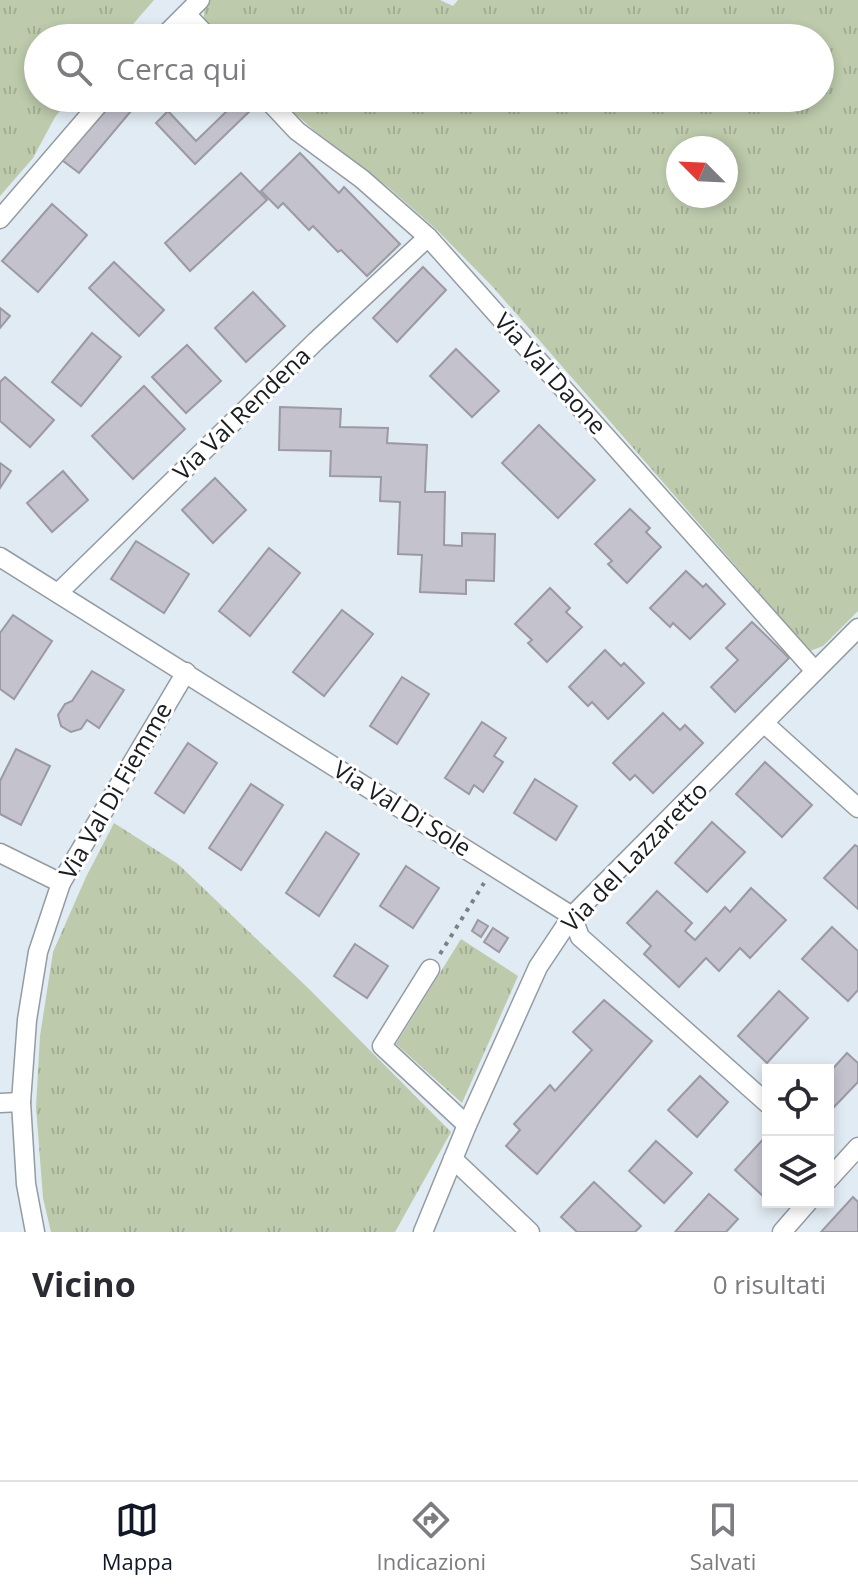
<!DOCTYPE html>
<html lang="it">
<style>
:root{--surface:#fff;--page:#f2f2f3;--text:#2b2b33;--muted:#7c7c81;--line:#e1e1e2;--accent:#111827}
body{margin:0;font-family:"Open Sans",sans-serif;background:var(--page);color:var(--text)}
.controls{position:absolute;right:24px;bottom:24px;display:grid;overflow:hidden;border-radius:0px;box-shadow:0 4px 12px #0003}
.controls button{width:72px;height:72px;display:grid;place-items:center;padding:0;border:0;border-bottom:2px solid var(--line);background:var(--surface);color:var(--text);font:40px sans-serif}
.compass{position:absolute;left:666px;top:136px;width:72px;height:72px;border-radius:50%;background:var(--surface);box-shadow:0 4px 12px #0003;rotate:294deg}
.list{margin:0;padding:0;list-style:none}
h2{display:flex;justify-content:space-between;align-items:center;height:104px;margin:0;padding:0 32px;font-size:34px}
h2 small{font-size:26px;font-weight:400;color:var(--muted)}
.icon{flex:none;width:44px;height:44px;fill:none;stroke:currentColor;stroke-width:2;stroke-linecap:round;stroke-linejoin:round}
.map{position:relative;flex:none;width:858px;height:1232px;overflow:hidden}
.search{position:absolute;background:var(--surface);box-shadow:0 4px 12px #0003;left:24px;right:24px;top:24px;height:88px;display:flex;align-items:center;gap:20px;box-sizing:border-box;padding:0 28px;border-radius:44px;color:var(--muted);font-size:30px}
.sheet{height:248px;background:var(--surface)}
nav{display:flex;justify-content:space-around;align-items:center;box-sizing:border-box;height:112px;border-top:2px solid var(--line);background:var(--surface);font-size:22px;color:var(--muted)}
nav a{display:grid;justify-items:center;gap:4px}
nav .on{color:var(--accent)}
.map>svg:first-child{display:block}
</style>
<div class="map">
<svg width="858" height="1232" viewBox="0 0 858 1232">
<defs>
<pattern id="grass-tufts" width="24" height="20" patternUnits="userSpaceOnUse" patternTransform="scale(2)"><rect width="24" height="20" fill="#bdcaab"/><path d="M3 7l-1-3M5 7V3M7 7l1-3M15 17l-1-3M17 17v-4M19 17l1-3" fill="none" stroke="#a2ad93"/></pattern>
</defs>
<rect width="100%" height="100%" fill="#e1ebf3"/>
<g fill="url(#grass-tufts)" fill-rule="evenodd">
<polygon points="0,0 154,0 121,38 38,38 38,98 71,98 55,117 33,158 0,196"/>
<path d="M 209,0 L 440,0 L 453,6 L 458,0 L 858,0 L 858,611 L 823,646 L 810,651 L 492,286 L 436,229 L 389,188 L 315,131 L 277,98 L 820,98 L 820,38 L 216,38 L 203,24 L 205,4 ZM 678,148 L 726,148 L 726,196 L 678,196 Z"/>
<polygon points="114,823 178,864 308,988 451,1132 395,1232 51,1232 43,1198 36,1107 40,1036 53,952 86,877"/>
<polygon points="461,939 518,976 462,1103 396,1044"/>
</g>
<g fill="#c4c2cd" stroke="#9b99a3" stroke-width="2">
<polygon points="117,98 142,98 79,173 62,160"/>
<polygon points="217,98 245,98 254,107 195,164 156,123 168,111 196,141 228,110"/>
<polygon points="300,153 339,193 344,187 400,244 367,276 341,250 338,252 313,226 309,230 283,203 278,208 261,191"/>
<polygon points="241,173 267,200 190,271 165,243"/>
<polygon points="52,204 87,235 38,292 2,261"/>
<polygon points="114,262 164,310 139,336 89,288"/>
<polygon points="423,267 446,290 397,342 373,318"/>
<polygon points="253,292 285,326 246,362 215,328"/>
<polygon points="0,308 10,316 0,328"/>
<polygon points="92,333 121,357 81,406 52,382"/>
<polygon points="187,345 221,381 186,413 152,377"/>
<polygon points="456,349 499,391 472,417 430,376"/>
<polygon points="5,377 54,420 30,447 0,421 0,382"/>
<polygon points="144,386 185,429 133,479 92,436"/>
<polygon points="280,407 341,409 340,427 388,428 387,443 427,445 425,492 445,492 444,545 462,546 462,533 495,534 494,581 466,580 466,594 420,592 422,555 398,554 400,502 380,501 381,477 330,476 331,451 279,450"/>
<polygon points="539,425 595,480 558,518 502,463"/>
<polygon points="0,463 11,471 0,488"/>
<polygon points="63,471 88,500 52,532 27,503"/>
<polygon points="215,478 246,510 213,543 182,510"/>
<polygon points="630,509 650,528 646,532 661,547 627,583 608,564 612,561 595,544"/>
<polygon points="136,541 189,574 164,613 111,579"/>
<polygon points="269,548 300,573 250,636 219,611"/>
<polygon points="686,571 703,587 706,584 725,604 690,639 673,623 670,627 650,608"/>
<polygon points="550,588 570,608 566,612 582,627 547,662 528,643 532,640 515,624"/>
<polygon points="342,610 373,634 324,696 293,672"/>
<polygon points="13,615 52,641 14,699 0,689 0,633"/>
<polygon points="752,622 789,658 735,712 711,687 738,660 726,648"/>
<polygon points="605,650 621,666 624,663 644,683 608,719 592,702 588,706 569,687"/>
<polygon points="92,671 124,690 99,728 87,720 81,729 71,732 61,726 58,715 65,704 72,701"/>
<polygon points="402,677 429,694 397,744 370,726"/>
<polygon points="663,713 680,730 685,725 703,743 653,793 635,775 630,780 613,763"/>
<polygon points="482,722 506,738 494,756 503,762 483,792 474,785 469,794 445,778"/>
<polygon points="188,743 217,763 184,813 155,793"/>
<polygon points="16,749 50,766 21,825 0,814 0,781"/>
<polygon points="765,762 812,805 782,837 736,794"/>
<polygon points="535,779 577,806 556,840 514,813"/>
<polygon points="251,784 283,805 241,870 209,848"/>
<polygon points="712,822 745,852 707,892 675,863"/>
<polygon points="326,832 359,854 319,916 286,893"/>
<polygon points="855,845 858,847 858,909 824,878"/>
<polygon points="406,866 439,888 413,928 380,906"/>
<polygon points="751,888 786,920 750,958 740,948 719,971 706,958 679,987 644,954 651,946 627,923 657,891 692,923 685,931 695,940 725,907 730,912"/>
<polygon points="478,920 488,926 481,937 472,931"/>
<polygon points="832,927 858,951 858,990 848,1001 802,959"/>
<polygon points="493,928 508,938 499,952 484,942"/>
<polygon points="355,944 388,966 367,998 334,976"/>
<polygon points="779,991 808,1018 767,1063 738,1036"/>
<polygon points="604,1000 652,1041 537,1174 506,1146 520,1130 514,1124 550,1085 555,1091 592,1050 573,1032"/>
<polygon points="847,1053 858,1063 858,1082 833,1108 828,1103 828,1074"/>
<polygon points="700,1076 728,1102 697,1137 668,1110"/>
<polygon points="766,1136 768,1137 767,1200 735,1170"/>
<polygon points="656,1141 692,1173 664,1203 629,1171"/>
<polygon points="594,1182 641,1226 635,1232 577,1232 561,1217"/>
<polygon points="709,1194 738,1219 726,1232 675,1232"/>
<polygon points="853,1197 858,1202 858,1232 821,1232"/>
</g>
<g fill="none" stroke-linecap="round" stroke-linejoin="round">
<defs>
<g id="street">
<polyline points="187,15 209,38"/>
<polyline points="162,38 200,0"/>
<polyline points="266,98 297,131 362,179 428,237 815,671"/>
<polyline points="0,219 104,98"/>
<polyline points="0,557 572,916 580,937 768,1104"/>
<polyline points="58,593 316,341 428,237"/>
<polyline points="765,724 858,808"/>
<polyline points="0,853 61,883"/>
<polyline points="430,969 382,1046 467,1125"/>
<polyline points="0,1103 21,1102"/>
<polyline points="453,1159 530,1232"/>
<polyline points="828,1180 858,1147"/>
<polyline points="35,1232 26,1184 21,1102 27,1020 38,952 61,883 186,672"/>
<polyline points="423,1232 467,1125 538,967 572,916 858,628"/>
<polyline points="782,1232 808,1202"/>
</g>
</defs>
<use href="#street" stroke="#939ca3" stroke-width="21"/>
<polyline stroke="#7a8186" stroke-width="4" stroke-dasharray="4 6" stroke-linecap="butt" points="440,954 484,883"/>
<use href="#street" stroke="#fff" stroke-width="18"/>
</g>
<g text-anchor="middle" stroke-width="6" stroke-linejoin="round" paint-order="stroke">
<g font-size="24" fill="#191d20" stroke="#fff">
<text transform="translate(550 374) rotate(48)" y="8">Via Val Daone</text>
<text transform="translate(242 414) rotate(-44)" y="8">Via Val Rendena</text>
<text transform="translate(116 791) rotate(-60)" y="8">Via Val Di Fiemme</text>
<text transform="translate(402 809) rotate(32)" y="8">Via Val Di Sole</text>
<text transform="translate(635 857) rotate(-46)" y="8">Via del Lazzaretto</text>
</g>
</g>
</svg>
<div class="controls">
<button><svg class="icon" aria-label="locate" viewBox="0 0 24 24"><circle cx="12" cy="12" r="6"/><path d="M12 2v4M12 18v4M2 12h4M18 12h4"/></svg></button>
<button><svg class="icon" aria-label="layers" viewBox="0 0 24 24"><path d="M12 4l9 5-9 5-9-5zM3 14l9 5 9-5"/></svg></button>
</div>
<svg class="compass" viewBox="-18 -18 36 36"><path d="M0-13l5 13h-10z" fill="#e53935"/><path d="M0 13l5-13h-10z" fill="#7c7c81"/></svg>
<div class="search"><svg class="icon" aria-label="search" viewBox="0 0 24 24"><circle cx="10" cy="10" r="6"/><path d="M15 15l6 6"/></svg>Cerca qui</div>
</div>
<section class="sheet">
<h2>Vicino<small>0 risultati</small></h2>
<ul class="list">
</ul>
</section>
<nav>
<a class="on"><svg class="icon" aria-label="map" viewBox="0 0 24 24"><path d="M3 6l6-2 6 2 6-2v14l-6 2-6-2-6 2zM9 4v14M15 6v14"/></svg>Mappa</a>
<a><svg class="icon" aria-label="directions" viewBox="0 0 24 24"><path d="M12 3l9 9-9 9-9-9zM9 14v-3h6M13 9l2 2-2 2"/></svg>Indicazioni</a>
<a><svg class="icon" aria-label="saved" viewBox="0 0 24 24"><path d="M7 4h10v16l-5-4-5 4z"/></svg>Salvati</a>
</nav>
